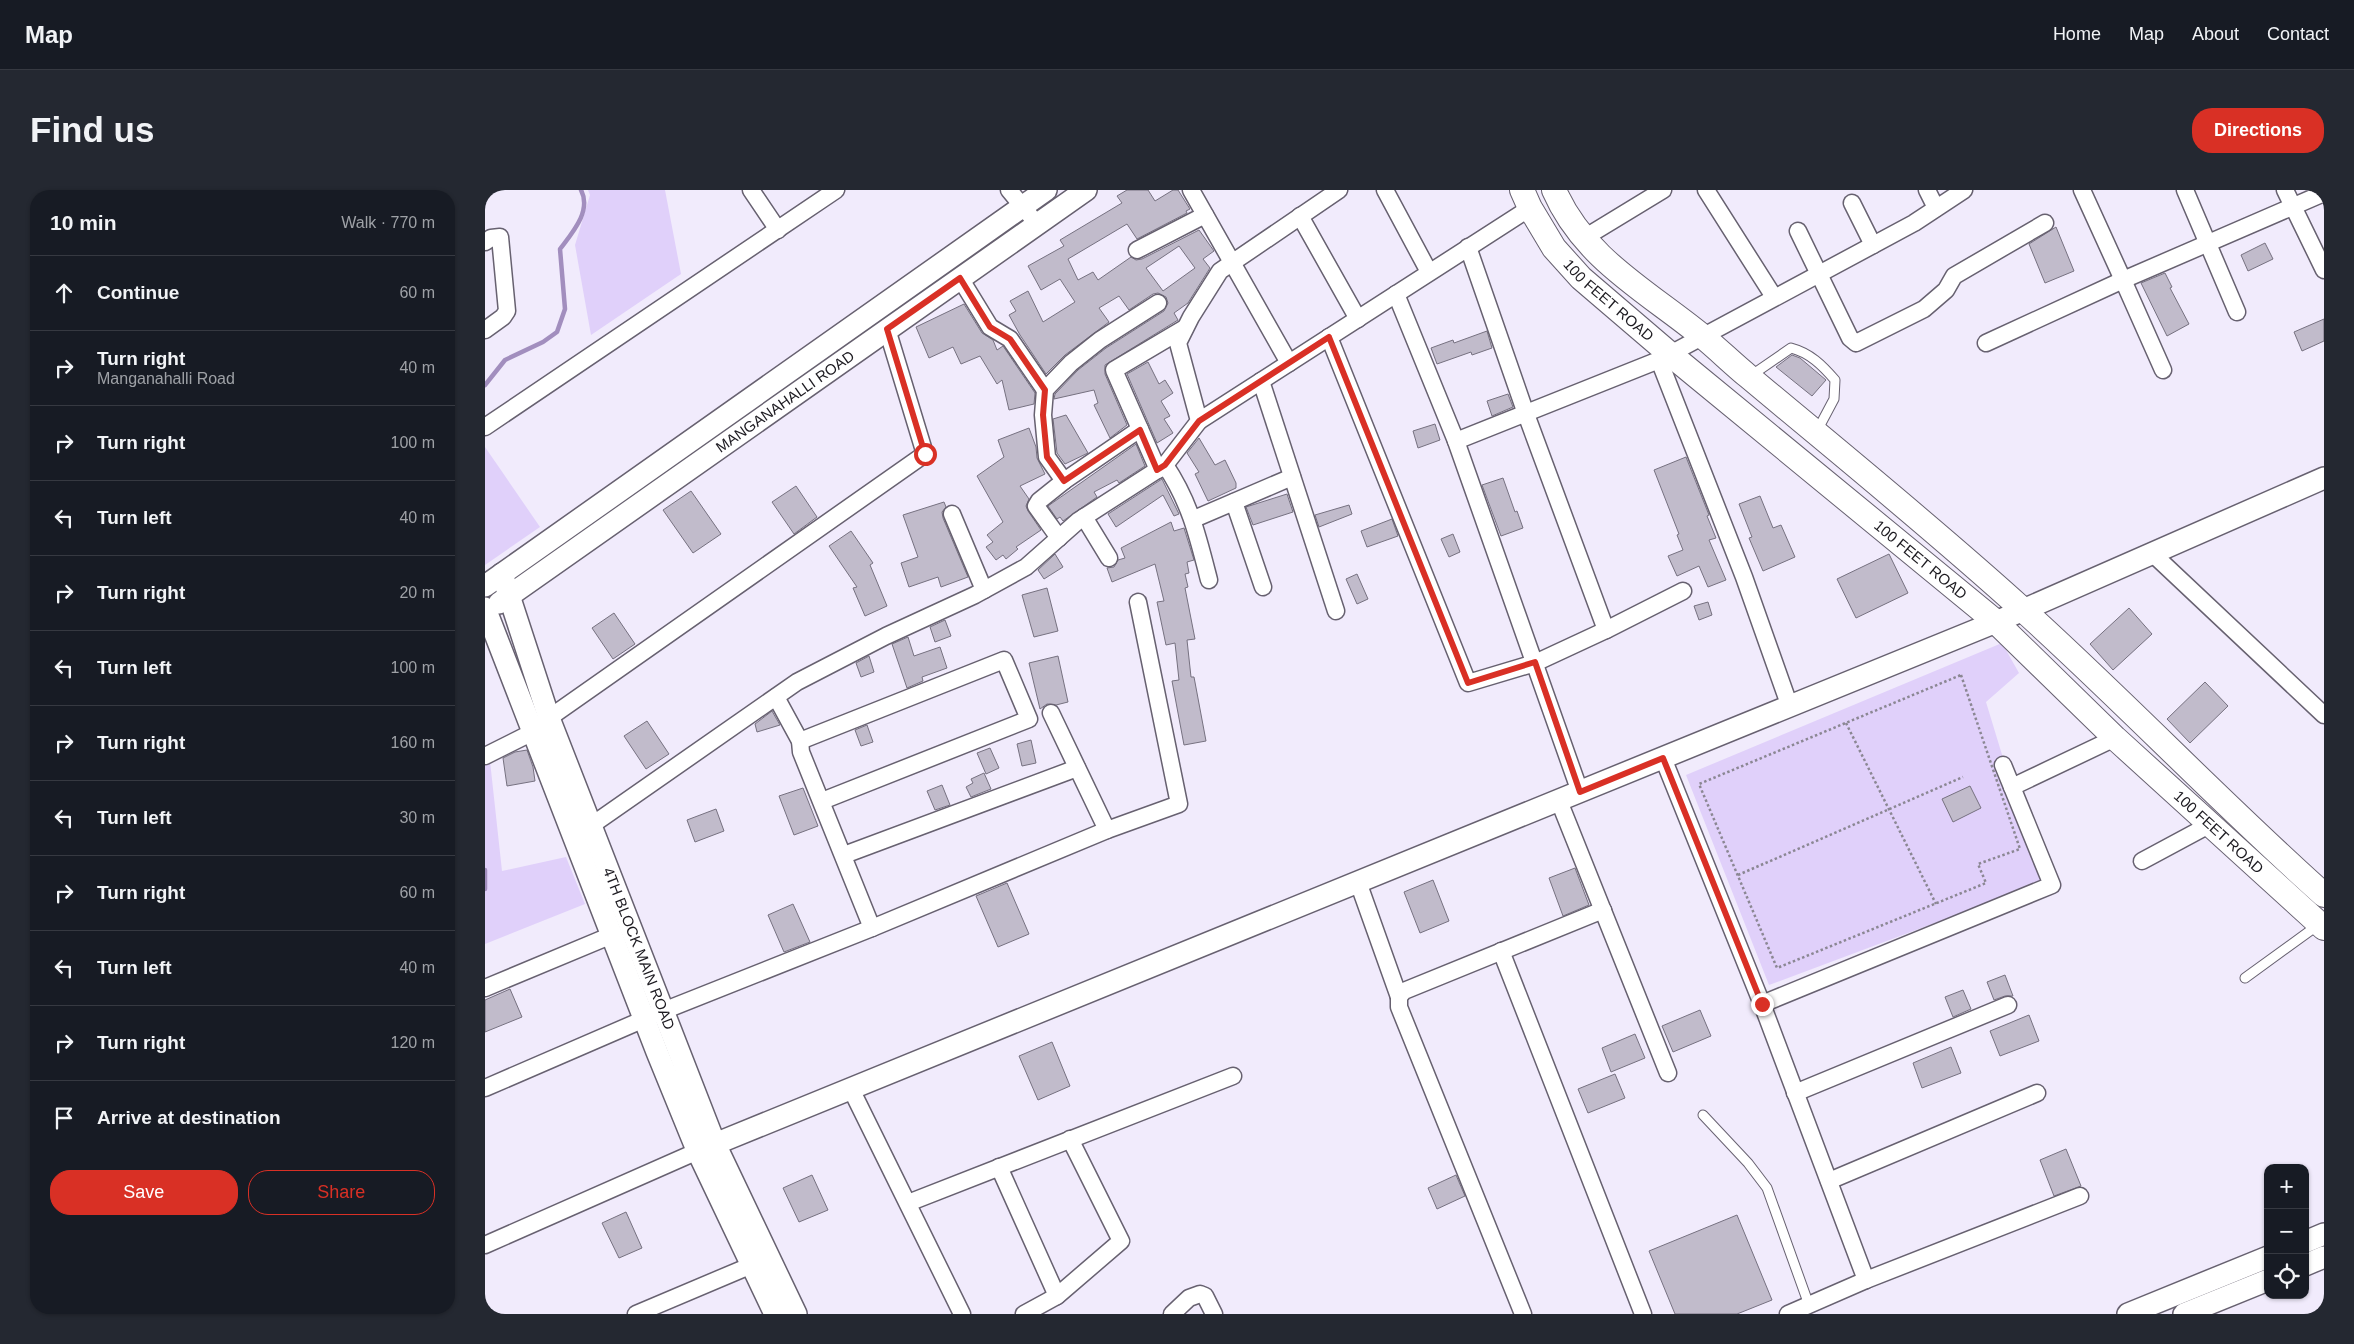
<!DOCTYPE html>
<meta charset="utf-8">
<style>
:root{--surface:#171b24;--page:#242831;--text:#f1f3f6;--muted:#9ea1a6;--line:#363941;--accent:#d93025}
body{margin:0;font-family:Helvetica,sans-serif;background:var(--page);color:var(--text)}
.controls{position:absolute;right:15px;bottom:15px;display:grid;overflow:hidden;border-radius:10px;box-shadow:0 1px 4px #0004}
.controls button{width:45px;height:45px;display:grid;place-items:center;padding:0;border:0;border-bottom:1px solid var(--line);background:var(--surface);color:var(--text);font:25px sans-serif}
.stop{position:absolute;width:15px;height:15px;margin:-11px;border:4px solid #d93025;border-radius:50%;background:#fff}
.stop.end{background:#d93025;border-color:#fff;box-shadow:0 1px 5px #0008}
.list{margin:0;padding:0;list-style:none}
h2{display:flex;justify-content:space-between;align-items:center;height:65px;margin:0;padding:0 20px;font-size:21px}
h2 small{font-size:16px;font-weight:400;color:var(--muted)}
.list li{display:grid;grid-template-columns:32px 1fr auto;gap:15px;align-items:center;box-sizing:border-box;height:75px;padding:0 20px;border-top:1px solid var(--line)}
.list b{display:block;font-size:19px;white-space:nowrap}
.list p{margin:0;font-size:16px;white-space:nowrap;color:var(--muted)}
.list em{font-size:16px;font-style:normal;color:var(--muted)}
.actions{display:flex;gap:10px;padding:15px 20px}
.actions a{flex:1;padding:11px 0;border:1px solid var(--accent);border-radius:20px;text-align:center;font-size:18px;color:var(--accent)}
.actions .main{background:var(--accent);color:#fff}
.icon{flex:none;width:28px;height:28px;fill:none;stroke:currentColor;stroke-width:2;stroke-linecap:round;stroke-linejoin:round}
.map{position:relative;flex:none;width:1839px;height:1124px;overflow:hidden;border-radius:20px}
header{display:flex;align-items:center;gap:30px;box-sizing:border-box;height:70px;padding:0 25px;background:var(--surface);border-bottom:1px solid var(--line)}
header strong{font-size:24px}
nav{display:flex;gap:28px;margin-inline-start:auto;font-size:18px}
.intro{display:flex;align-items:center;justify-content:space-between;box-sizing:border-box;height:120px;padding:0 30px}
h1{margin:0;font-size:35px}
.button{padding:12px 22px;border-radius:20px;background:var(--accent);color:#fff;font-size:18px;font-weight:700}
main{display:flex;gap:30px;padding:0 30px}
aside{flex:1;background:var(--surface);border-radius:20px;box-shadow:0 1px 4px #0004}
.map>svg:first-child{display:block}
</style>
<header>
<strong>Map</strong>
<nav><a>Home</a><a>Map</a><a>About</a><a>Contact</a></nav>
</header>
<div class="intro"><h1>Find us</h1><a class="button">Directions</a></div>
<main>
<aside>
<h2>10 min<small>Walk · 770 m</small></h2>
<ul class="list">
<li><svg class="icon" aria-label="ahead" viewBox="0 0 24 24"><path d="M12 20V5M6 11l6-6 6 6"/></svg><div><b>Continue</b></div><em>60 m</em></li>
<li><svg class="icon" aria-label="right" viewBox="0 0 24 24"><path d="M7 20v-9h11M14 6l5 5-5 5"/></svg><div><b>Turn right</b><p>Manganahalli Road</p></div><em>40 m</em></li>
<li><svg class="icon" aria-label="right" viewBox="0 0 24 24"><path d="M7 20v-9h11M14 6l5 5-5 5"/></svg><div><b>Turn right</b></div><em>100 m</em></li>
<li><svg class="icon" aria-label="left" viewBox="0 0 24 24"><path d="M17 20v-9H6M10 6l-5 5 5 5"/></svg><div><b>Turn left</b></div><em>40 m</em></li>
<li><svg class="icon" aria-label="right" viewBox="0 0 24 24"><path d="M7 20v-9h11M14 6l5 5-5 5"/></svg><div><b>Turn right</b></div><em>20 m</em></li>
<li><svg class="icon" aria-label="left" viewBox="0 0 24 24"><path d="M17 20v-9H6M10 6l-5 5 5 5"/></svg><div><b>Turn left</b></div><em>100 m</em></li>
<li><svg class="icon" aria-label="right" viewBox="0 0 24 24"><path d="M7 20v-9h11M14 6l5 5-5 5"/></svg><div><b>Turn right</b></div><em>160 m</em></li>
<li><svg class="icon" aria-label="left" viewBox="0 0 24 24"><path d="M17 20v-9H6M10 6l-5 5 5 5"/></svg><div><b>Turn left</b></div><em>30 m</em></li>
<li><svg class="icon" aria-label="right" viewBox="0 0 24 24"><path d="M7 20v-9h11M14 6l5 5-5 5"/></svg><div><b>Turn right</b></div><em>60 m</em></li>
<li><svg class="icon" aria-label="left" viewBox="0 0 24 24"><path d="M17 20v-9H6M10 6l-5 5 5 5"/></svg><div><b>Turn left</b></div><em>40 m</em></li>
<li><svg class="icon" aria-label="right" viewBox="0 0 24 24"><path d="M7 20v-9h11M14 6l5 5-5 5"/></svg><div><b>Turn right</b></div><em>120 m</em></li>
<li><svg class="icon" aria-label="arrive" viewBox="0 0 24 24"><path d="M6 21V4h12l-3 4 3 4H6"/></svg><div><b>Arrive at destination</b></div></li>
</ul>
<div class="actions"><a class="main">Save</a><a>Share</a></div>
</aside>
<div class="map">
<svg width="1839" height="1124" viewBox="0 0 1839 1124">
<rect width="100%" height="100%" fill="#f1ebfc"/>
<g fill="#e0d0fa">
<polygon points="103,0 180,0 196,84 106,145 90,55 105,5"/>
<polygon points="0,257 55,337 0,375"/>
<polygon points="1517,453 1534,483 1501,512 1556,693 1284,795 1201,585"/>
<polygon points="5,571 17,681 81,667 100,714 0,754 0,576"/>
</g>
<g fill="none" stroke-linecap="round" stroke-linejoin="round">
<g stroke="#a28ebe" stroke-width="4.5">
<path d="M 0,195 L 20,170 L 58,152 L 72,142 L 80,119 L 75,59 C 87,43 107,21 96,0"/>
<polyline points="0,680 0,699"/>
</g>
</g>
<g fill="#c1bbcb" stroke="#767180" fill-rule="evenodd">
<path d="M 642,0 L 663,0 L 670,11 L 688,0 L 693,0 L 705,19 L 701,21 L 702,23 L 652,49 L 642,34 L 583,69 L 593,90 L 608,82 L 613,90 L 646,67 L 651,70 L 657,69 L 714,40 L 729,61 L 718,69 L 725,78 L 703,113 L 689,123 L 693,130 L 620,175 L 620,184 L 642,235 L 625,248 L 609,215 L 613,213 L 609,200 L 569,209 L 570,204 L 593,180 L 621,158 L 679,121 L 683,113 L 681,107 L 673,103 L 668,104 L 644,120 L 634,106 L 614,118 L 624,132 L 580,165 L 561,184 L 535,145 L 524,125 L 531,121 L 525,111 L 543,101 L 558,132 L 590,112 L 575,89 L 556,100 L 543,76 L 579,56 L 575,50 L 637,13 L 632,6 ZM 694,56 L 710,78 L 678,101 L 661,78 Z"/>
<polygon points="1571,37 1589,81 1560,93 1544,54"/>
<polygon points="1780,53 1788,69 1763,81 1756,65"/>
<polygon points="1680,83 1687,97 1685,98 1704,134 1682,146 1656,93"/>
<polygon points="479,114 497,143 508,150 512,160 518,156 550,203 549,214 524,220 517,190 512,194 495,166 476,174 468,157 444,168 431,137"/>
<polygon points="1839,129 1839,151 1817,161 1809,142"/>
<polygon points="1002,141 1007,158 987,165 986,162 952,174 946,158 968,150 969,153"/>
<polygon points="1307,165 1315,168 1341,190 1327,206 1291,177"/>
<polygon points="663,172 674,194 680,190 688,203 676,211 685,226 679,229 688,243 672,253 642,184"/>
<polygon points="1023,204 1028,217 1007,226 1002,211"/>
<polygon points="581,225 603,263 580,274 572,263 568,229"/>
<polygon points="950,234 955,250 933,258 928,241"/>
<polygon points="544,238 551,257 552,268 560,284 535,296 544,309 541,316 543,321 556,340 531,357 533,359 521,369 518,365 511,370 501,357 508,352 502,345 518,332 492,286 519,267 513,250"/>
<polygon points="714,248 730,275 740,270 751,293 751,298 723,311 710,284 714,282 702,263"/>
<polygon points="651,254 660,276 634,293 632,290 609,302 612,307 578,331 575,327 572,329 563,316"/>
<polygon points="1201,267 1224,325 1222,326 1231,348 1224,350 1241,390 1223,397 1214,376 1192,386 1183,366 1198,360 1192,345 1194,344 1169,280"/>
<polygon points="1018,288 1030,322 1032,321 1038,338 1016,346 997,295"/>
<polygon points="677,289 694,324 689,326 678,305 631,337 623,324"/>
<polygon points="311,296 332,327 309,344 287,312"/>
<polygon points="206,301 236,344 208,363 178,320"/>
<polygon points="802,304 808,322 768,335 761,317"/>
<polygon points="1275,306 1288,338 1296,335 1310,367 1278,381 1264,348 1267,347 1254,314"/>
<polygon points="459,312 461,317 457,322 458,328 483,387 456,397 453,387 424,397 416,373 433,367 418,325"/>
<polygon points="864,315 867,324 834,337 830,325"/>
<polygon points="907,329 913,346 882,357 876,341"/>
<polygon points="686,332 689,341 699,338 709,370 702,372 704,383 700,384 703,397 700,398 710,449 702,450 706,487 709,487 721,551 699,555 687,491 694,490 690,453 681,455 672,412 679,411 670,374 627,392 622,378 629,377 633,370 640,368 636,358"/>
<polygon points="366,341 388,373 385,375 402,416 380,426 368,398 372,397 344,356"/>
<polygon points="968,344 975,362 964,367 956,349"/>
<polygon points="570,364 578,377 559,389 553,380"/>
<polygon points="1404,364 1423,403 1371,428 1352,389"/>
<polygon points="872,384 883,409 872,414 861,389"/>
<polygon points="562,398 573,441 549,447 537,405"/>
<polygon points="1223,412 1227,425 1214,430 1209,416"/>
<polygon points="1644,418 1667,444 1628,480 1605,454"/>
<polygon points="129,423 150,454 128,469 107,438"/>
<polygon points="460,430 466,446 450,452 445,437"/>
<polygon points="423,447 429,466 455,457 462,478 437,487 438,491 422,498 407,454"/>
<polygon points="384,466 389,482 376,487 371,473"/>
<polygon points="573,466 583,512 571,515 562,514 555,519 544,473"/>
<polygon points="1720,492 1743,516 1705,553 1682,529"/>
<polygon points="287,521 295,535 272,542 270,534"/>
<polygon points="162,531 184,564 161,579 139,546"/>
<polygon points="382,535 388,552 376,556 370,540"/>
<polygon points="546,550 551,573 537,576 532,554"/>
<polygon points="505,558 514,578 501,584 492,563"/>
<polygon points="42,560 48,577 50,591 22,596 18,568 30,562"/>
<polygon points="499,583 506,599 486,607 481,597 488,593 486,589"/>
<polygon points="457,595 465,615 450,620 442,601"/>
<polygon points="1485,596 1496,618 1468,632 1457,609"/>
<polygon points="318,598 333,636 309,645 294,606"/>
<polygon points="231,619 239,641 210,652 202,630"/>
<polygon points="1090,678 1104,715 1078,726 1064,688"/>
<polygon points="948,690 964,731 935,743 919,702"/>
<polygon points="522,693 544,744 513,757 491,706"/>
<polygon points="308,714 325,752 299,762 283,725"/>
<polygon points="1520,785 1528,806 1520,806 1509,810 1502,792"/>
<polygon points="25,799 37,827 0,842 0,810"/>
<polygon points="1478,800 1486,819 1468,827 1460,807"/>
<polygon points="1215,820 1226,846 1188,862 1177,836"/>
<polygon points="1544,825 1554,851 1515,866 1505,841"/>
<polygon points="1150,844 1160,868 1126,882 1117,858"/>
<polygon points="567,852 585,896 553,910 534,866"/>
<polygon points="1466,857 1476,883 1437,898 1428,873"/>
<polygon points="1130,884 1140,908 1103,923 1093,899"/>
<polygon points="1581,959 1596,996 1569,1006 1555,970"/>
<polygon points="327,985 343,1020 314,1032 298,998"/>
<polygon points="971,985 980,1006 952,1019 943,998"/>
<polygon points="141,1022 157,1058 134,1068 117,1033"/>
<polygon points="1252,1025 1287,1110 1252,1124 1190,1124 1164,1061"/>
</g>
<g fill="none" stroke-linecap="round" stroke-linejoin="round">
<defs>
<g id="service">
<path d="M 1264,187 L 1306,158 C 1325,163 1337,175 1350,190 L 1349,209 L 1332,241"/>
<polyline points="1760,788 1833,735"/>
<polyline points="1218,925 1263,973 1282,998 1324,1115"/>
</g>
<g id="minor">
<polyline points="266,0 293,40"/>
<polyline points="524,0 552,34"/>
<polyline points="706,0 804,173"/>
<polyline points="900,0 944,82"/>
<polyline points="1221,0 1289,107"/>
<polyline points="1442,0 1451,18"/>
<polyline points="1597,0 1638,90 1839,3"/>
<polyline points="1700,0 1752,122"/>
<polyline points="1800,0 1839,80"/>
<polyline points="1367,13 1388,55"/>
<polyline points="815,26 873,129"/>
<polyline points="1313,41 1365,148 1371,153 1439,119 1461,100 1469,86 1560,33"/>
<polyline points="1099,48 1178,0"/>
<polyline points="0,52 6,48 15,47 22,121 18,127 0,140"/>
<polyline points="983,57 1041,224 1121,440"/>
<polyline points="652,60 720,25"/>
<polyline points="475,88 505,137 525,149 560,200"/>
<polyline points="911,104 971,251 1095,602"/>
<polyline points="844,147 983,493 1050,473 1121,440 1198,401"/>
<polyline points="1501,153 1638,90 1678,180"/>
<polyline points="776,191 851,421"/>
<polyline points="714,231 1045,18"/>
<polyline points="0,237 351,0"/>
<polyline points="971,251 1174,170"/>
<path d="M 680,275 C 705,312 713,347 724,390"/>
<polyline points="673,280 629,180 700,138"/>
<polyline points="579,291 655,239"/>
<polyline points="749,312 778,397"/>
<polyline points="467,324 499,400"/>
<polyline points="599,327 624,368"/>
<polyline points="709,329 807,287"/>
<polyline points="574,348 551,316 554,311 579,291 562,267 558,225 560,200 586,173 615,150 673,113"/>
<polyline points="1668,364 1839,525"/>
<polyline points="291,507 315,551 316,562 387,738"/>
<polyline points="1305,517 1259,387 1174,170 1429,33 1479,0"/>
<polyline points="566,523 622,640"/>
<polyline points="64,528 440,264 402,139"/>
<polyline points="315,551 519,470 544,529 337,611"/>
<polyline points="0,566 48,542"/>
<polyline points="1178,568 1277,814 1381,1090"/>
<polyline points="1527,597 1630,548"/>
<polyline points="1074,611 1183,883"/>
<polyline points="107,635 312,492 401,446 490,405 541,377 593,331 680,275 714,231 693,153 706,127 735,81 854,0"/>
<polyline points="359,665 592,578"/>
<polyline points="1657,671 1724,635"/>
<polyline points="873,692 914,807"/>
<polyline points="1016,761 1158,1124"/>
<polyline points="0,798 127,745"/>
<polyline points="1277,814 1567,695 1518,575"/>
<polyline points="0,898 178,821 387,738 622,640 694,614 653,412"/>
<polyline points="366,899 477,1124"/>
<polyline points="1310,903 1523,815"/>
<polyline points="514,977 572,1106"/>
<polyline points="1344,991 1552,903"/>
<polyline points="423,1013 748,886"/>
<polyline points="0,1055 222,957"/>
<polyline points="151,1124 267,1075"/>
<polyline points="539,1124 572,1106 636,1051 585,949"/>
<polyline points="687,1124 704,1108 715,1104 720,1106 729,1124"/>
<polyline points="1038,1124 914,817 914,807 919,801 1118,720"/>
<polyline points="1303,1124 1381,1090 1595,1006"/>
</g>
<g id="tertiary">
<path id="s1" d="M 17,384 L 64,528 L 230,954 L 311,1124"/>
<polyline points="0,396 561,0"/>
<path id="s2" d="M 14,413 L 601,0"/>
<polyline points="0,418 172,862 212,960 290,1124"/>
<polyline points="230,954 1511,432 1839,288"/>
<polyline points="1820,1052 1839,1044"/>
<polyline points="1820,1075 1839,1067"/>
<polyline points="1643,1124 1783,1067"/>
<polyline points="1699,1124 1783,1090"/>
</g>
<g id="secondary">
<path id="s3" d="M 1037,0 L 1045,18 L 1069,58 L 1096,88 L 1186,165 L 1511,432 L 1630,548 L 1839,738"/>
<path d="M 1069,0 C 1099,69 1162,101 1217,146 C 1233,159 1248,174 1264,187 C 1356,264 1449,339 1537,419 C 1640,512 1736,613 1839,705"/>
</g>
</defs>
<use href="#service" stroke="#676170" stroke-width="11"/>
<use href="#minor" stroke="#676170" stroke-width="19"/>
<use href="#tertiary" stroke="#676170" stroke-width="24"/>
<use href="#secondary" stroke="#676170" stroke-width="26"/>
<g stroke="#8b8793" stroke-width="2.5" stroke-dasharray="2.5 2.5" stroke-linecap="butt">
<polygon points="1476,485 1535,659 1493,674 1501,693 1292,778 1214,594"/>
<polyline points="1361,533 1451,714"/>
<polyline points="1253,685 1478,587"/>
</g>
<use href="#service" stroke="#fff" stroke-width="9"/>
<use href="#minor" stroke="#fff" stroke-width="16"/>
<use href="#tertiary" stroke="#fff" stroke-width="21"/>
<use href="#secondary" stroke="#fff" stroke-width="24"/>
</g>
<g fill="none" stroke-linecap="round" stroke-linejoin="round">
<polyline stroke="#d93025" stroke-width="6" points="440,264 402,139 475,88 505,137 525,149 560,200 558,225 562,267 579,291 655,240 672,280 680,275 714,231 844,147 983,493 1050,472 1095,602 1178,568 1277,814"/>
</g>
<g text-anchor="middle" stroke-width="4.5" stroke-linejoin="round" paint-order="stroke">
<g font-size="15" fill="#1c1a20" stroke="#fff">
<text dy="5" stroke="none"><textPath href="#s3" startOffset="142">100 FEET ROAD</textPath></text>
<text dy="5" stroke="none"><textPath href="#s2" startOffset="350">MANGANAHALLI ROAD</textPath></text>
<text dy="5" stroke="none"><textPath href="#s3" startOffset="548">100 FEET ROAD</textPath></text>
<text dy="5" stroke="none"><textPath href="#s3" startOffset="952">100 FEET ROAD</textPath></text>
<text dy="5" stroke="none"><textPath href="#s1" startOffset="399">4TH BLOCK MAIN ROAD</textPath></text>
</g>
</g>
</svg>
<div class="controls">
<button>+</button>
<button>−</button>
<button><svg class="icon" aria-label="locate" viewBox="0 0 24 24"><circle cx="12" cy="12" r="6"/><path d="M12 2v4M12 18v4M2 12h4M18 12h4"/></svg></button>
</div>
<div class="stop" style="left:440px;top:264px"></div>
<div class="stop end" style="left:1277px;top:814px"></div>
</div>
</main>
